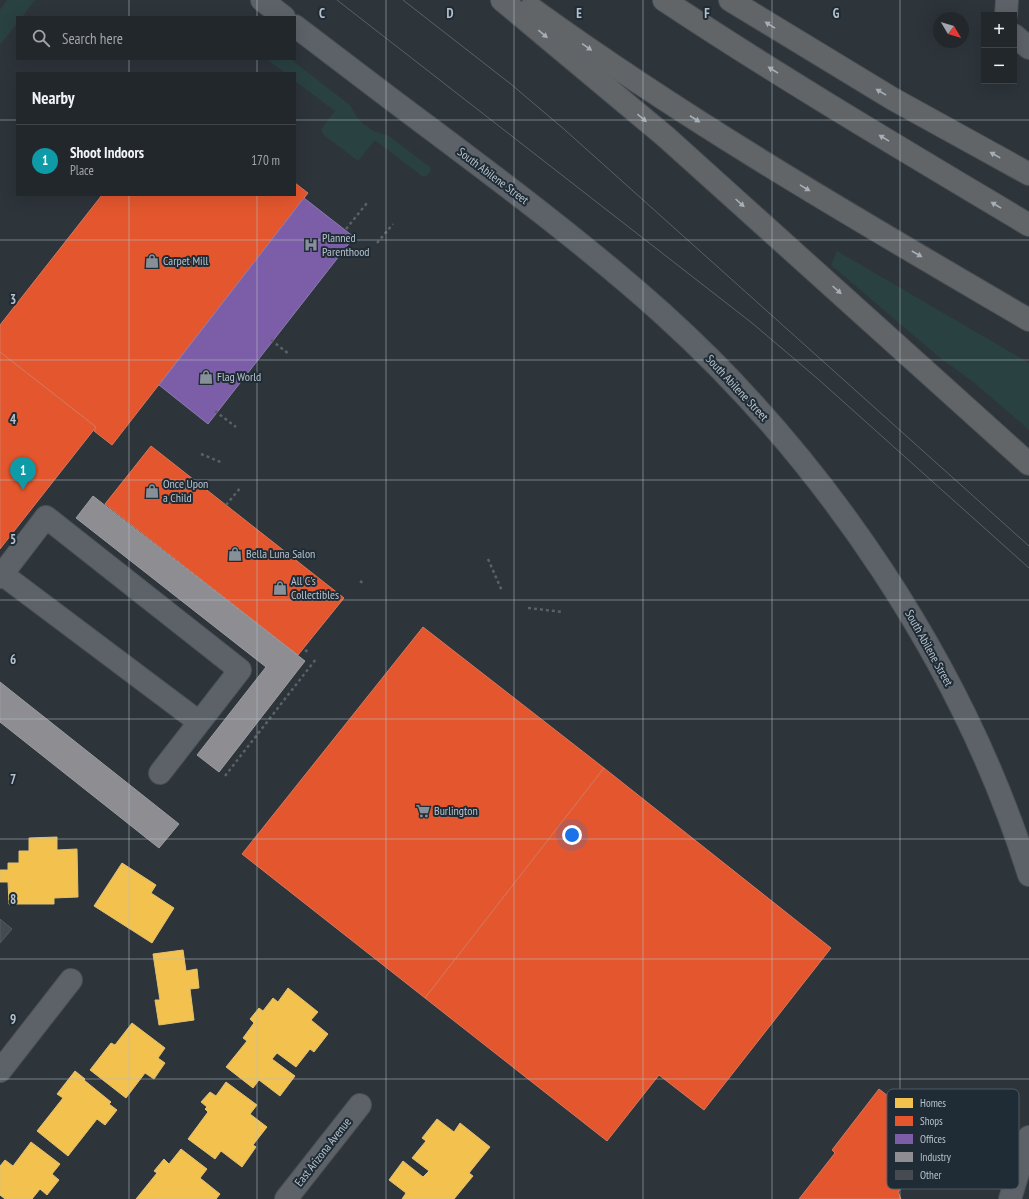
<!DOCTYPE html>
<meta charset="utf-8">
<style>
:root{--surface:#22272c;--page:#2a2f34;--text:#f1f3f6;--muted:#a2a5a9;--line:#3f4448;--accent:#879098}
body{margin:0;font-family:"PT Sans Narrow",sans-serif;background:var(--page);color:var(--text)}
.controls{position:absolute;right:12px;top:12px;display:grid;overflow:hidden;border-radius:0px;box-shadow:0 4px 16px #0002}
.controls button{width:36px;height:36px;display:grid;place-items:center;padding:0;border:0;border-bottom:1px solid var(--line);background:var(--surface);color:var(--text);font:20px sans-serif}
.compass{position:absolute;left:933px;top:12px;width:36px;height:36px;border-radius:50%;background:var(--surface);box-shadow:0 4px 16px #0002;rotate:128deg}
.you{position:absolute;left:572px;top:835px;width:14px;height:14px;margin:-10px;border:3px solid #fff;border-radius:50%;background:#1a73e8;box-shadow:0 0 0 6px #1a73e833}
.badge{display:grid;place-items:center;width:26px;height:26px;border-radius:50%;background:var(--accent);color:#fff;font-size:13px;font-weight:700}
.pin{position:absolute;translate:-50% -33px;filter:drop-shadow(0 1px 2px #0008)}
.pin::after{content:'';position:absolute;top:21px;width:14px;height:12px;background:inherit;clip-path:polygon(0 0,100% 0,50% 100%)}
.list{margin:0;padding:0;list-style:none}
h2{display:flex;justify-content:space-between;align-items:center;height:52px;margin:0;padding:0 16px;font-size:17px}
h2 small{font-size:13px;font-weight:400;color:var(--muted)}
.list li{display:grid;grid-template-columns:26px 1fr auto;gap:12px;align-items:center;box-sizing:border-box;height:72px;padding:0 16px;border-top:1px solid var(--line)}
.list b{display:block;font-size:15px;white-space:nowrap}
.list p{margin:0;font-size:13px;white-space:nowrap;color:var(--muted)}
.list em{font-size:13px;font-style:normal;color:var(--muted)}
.icon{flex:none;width:22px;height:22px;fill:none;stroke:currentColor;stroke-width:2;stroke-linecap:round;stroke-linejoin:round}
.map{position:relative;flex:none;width:1029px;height:1199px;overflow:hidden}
.search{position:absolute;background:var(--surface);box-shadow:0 4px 16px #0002;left:16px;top:16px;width:280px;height:44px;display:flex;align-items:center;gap:10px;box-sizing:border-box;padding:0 14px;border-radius:0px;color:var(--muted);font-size:15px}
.panel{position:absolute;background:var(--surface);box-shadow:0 4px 16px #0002;left:16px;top:72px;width:280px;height:124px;border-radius:0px}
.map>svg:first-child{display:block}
</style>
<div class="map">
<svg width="1029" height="1199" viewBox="0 0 1029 1199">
<rect width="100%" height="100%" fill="#2d343a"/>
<g fill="#2a4141">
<polygon points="7,0 35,0 22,17 17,17 17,23 0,45 0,10"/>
<path d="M 267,59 L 290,59 L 350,105 L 357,117 L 363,124 L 374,131 L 389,136 L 431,168 C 430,173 428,176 423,177 L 375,140 L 358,161 L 324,135 L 322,132 L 322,128 L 335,111 L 295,81 L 295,73 L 285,73 Z"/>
<polygon points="837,251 1029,363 1029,430 972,381 940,358 831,265"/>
</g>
<g fill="#f2c14e" stroke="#e0c174">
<polygon points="57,837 57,850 77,849 78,897 54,898 54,904 9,904 8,882 0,882 0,870 8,870 8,863 19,863 19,851 29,851 29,838"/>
<polygon points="122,863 156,885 151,893 174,908 152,943 94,906"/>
<polygon points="183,950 186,971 197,969 199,988 190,989 194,1020 159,1025 155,1000 160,1000 153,954"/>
<polygon points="288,988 318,1012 311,1020 328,1034 314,1052 310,1049 296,1067 277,1053 272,1059 295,1076 280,1096 259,1080 253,1088 226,1067 247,1041 243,1038 254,1023 250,1019 259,1008 263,1011 273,998 278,1002"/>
<polygon points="132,1023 165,1048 158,1058 165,1063 154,1079 145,1073 126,1098 90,1070 111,1043 115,1045"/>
<polygon points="75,1071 85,1079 84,1080 111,1102 109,1104 117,1110 105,1125 97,1119 68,1156 37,1131 63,1098 57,1094"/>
<polygon points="226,1082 257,1105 250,1114 267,1127 253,1145 256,1147 242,1167 221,1151 215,1159 188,1139 208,1112 205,1109 207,1107 201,1102 210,1092 216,1096"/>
<polygon points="437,1119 454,1132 460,1123 490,1147 469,1173 473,1176 454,1199 402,1199 406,1193 389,1180 403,1161 423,1177 429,1171 412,1158 426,1141 422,1138"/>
<polygon points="31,1142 60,1164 52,1174 59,1180 47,1195 40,1189 32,1199 5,1199 0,1195 0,1166 5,1160 13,1166"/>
<polygon points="181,1149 207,1169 200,1178 220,1194 216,1199 136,1199 157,1173 154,1171 164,1159 169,1164"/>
</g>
<g fill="#e4572e" stroke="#d6775d">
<polygon points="295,183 308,193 112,445 94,431 96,427 0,352 0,325 102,195 295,195"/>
<polygon points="0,352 96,427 0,549"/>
<polygon points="151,446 344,598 298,655 105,504"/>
<polygon points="423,627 604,768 425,998 242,854"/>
<polygon points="604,768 831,948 704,1110 659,1075 607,1141 425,998"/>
<polygon points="879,1089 941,1137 898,1192 901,1199 799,1199 835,1153 832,1150"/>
</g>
<polygon fill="#7b5ea7" stroke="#8d7cb2" points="304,198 354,237 208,424 159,385"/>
<g fill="#8d8d92" stroke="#9a9da3">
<polygon points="93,496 305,661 219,772 197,755 266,667 76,518"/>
<polygon points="0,682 179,824 159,848 0,722"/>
</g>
<polygon fill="#454b50" stroke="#545c62" points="0,919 12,929 0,943"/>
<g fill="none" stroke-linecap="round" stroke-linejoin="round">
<defs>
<g id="minor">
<polyline points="262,0 284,17"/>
<polyline points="1006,15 1007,0"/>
<path d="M 295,26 C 327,50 359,75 391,99 C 483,168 576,236 662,313 C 826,461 963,664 1029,875"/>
<polyline points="1014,35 1029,48"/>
<polyline points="2,574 199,722"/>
<polyline points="0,577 46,517 240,670 160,773"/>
<polyline points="0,1071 71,980"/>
<polyline points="286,1199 360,1105"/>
<polyline points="1010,1199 1029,1137"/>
</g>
<g id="highway">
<polyline points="502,0 666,137 1029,464"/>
<path d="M 664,0 C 783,79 907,152 1029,225"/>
<polyline points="730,0 893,99 1029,174"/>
<path d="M 531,8 C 690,123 860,221 1029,320"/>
</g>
</defs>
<use href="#minor" stroke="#4a5055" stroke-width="24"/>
<use href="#highway" stroke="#495056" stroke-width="24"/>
<g stroke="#5b6165" stroke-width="2.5" stroke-dasharray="3 3" stroke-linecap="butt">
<polyline points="346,229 367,203"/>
<polyline points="377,243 393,224"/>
<polyline points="271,340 289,354"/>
<polyline points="215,411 236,427"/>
<polyline points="201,454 223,463"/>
<polyline points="226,505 241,487"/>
<polyline points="488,559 502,591"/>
<polyline points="360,581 364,584"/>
<polyline points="528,608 563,612"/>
<polyline points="305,650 308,652"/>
<polyline points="225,776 316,659"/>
</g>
<use href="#minor" stroke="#5d6268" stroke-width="22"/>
<use href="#highway" stroke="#626568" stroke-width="22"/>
<g stroke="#5b6166" stroke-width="1">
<polyline points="337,0 752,323 818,379 1029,568"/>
<polyline points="403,0 512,85 565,130 1029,546"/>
</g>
</g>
<defs><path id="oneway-solid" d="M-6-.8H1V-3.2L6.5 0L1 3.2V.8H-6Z"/></defs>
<g fill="#a6afb7">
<use href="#oneway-solid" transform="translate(770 25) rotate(-148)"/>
<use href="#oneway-solid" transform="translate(543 34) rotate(40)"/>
<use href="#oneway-solid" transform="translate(587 47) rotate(35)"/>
<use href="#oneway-solid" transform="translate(773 70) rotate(-148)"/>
<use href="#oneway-solid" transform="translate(881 92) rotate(-149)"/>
<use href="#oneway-solid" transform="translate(642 118) rotate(40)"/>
<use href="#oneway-solid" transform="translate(695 119) rotate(33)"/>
<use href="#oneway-solid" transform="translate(884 138) rotate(-149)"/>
<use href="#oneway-solid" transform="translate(995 155) rotate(-151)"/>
<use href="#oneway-solid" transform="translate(805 188) rotate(31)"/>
<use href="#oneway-solid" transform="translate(740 203) rotate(42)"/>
<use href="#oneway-solid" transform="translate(996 205) rotate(-149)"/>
<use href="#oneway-solid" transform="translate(917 254) rotate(30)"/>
<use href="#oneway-solid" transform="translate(837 290) rotate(42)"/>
</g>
<path fill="none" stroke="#b7c1cb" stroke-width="1" stroke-opacity="0.55" d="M 129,0 L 129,17M 257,0 L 257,17M 386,0 L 386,1199M 514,0 L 514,1199M 643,0 L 643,1199M 772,0 L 772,1199M 900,0 L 900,1199M 129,59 L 129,73M 257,59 L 257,73M 0,120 L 17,120M 295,120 L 1029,120M 129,195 L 129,1199M 257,195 L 257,1199M 0,240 L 1029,240M 0,360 L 1029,360M 0,480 L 1029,480M 0,600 L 1029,600M 0,719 L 1029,719M 0,839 L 1029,839M 0,959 L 1029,959M 0,1079 L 1029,1079"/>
<defs>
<symbol id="hospital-bare" viewBox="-9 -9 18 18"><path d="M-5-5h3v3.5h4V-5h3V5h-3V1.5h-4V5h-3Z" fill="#879098" stroke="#1f2c36" stroke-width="2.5" paint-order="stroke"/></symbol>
<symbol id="shop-bare" viewBox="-9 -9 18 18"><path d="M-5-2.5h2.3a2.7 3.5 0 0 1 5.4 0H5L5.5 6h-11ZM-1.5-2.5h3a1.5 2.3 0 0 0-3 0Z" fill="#879098" stroke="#1f2c36" stroke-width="2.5" paint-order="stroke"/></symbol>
<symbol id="supermarket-bare" viewBox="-9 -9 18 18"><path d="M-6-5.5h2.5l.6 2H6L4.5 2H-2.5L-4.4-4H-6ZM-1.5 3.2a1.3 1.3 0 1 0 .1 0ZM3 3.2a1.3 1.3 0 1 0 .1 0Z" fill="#879098" stroke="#1f2c36" stroke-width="2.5" paint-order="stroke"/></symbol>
</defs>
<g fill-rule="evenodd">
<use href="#hospital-bare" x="301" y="235" width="20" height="20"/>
<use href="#shop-bare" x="142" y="251" width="20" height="20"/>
<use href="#shop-bare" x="196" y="367" width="20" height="20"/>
<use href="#shop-bare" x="142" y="481" width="20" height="20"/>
<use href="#shop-bare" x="225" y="544" width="20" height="20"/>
<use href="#shop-bare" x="270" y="578" width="20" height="20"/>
<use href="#supermarket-bare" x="413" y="801" width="20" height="20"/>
</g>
<g text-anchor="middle" stroke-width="4" stroke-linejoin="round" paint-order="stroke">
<g font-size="12" fill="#b7c1cb" stroke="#1f2c36">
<text transform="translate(493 176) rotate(37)" y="4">South Abilene Street</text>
<text transform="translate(737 388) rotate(47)" y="4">South Abilene Street</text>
<text transform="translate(929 648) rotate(61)" y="4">South Abilene Street</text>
<text transform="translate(323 1152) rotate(-52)" y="4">East Arizona Avenue</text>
</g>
<g font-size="12" fill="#b7c1cb" stroke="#1f2c36" text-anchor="start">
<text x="322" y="242">Planned<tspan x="322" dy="14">Parenthood</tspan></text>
<text x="163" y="265">Carpet Mill</text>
<text x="217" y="381">Flag World</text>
<text x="163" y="488">Once Upon<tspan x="163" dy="14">a Child</tspan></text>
<text x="246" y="558">Bella Luna Salon</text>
<text x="291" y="585">All C's<tspan x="291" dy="14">Collectibles</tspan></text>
<text x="434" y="815">Burlington</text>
</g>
</g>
<rect x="887" y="1089" width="132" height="100" rx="6" fill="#1f2c36" stroke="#4d5963" stroke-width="1"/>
<rect x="895" y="1098" width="18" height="10" fill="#f2c14e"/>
<rect x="895" y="1116" width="18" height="10" fill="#e4572e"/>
<rect x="895" y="1134" width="18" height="10" fill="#7b5ea7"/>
<rect x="895" y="1152" width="18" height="10" fill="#8d8d92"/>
<rect x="895" y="1170" width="18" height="10" fill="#454b50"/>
<g font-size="11" fill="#b7c1cb">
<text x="920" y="1107">Homes</text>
<text x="920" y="1125">Shops</text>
<text x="920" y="1143">Offices</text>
<text x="920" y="1161">Industry</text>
<text x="920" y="1179">Other</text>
</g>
<g font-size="13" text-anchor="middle" font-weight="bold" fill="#b7c1cb" stroke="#1f2c36" stroke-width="4" stroke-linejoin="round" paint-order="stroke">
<text x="322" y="18">C</text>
<text x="450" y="18">D</text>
<text x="579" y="18">E</text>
<text x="707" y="18">F</text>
<text x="836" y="18">G</text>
<text x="13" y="304">3</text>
<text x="13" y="424">4</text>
<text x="13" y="544">5</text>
<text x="13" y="664">6</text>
<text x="13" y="784">7</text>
<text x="13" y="904">8</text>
<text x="13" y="1024">9</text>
</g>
</svg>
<div class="controls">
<button>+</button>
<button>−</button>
</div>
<svg class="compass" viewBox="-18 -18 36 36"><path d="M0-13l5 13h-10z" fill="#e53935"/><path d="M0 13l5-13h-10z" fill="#a2a5a9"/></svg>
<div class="you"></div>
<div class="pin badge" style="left:23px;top:490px;background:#0f9aa8">1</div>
<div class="search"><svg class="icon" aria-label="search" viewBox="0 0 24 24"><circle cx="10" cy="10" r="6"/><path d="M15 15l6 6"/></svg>Search here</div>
<section class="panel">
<h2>Nearby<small></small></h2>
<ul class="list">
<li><span class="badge" style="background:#0f9aa8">1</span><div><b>Shoot Indoors</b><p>Place</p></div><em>170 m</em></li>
</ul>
</section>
</div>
